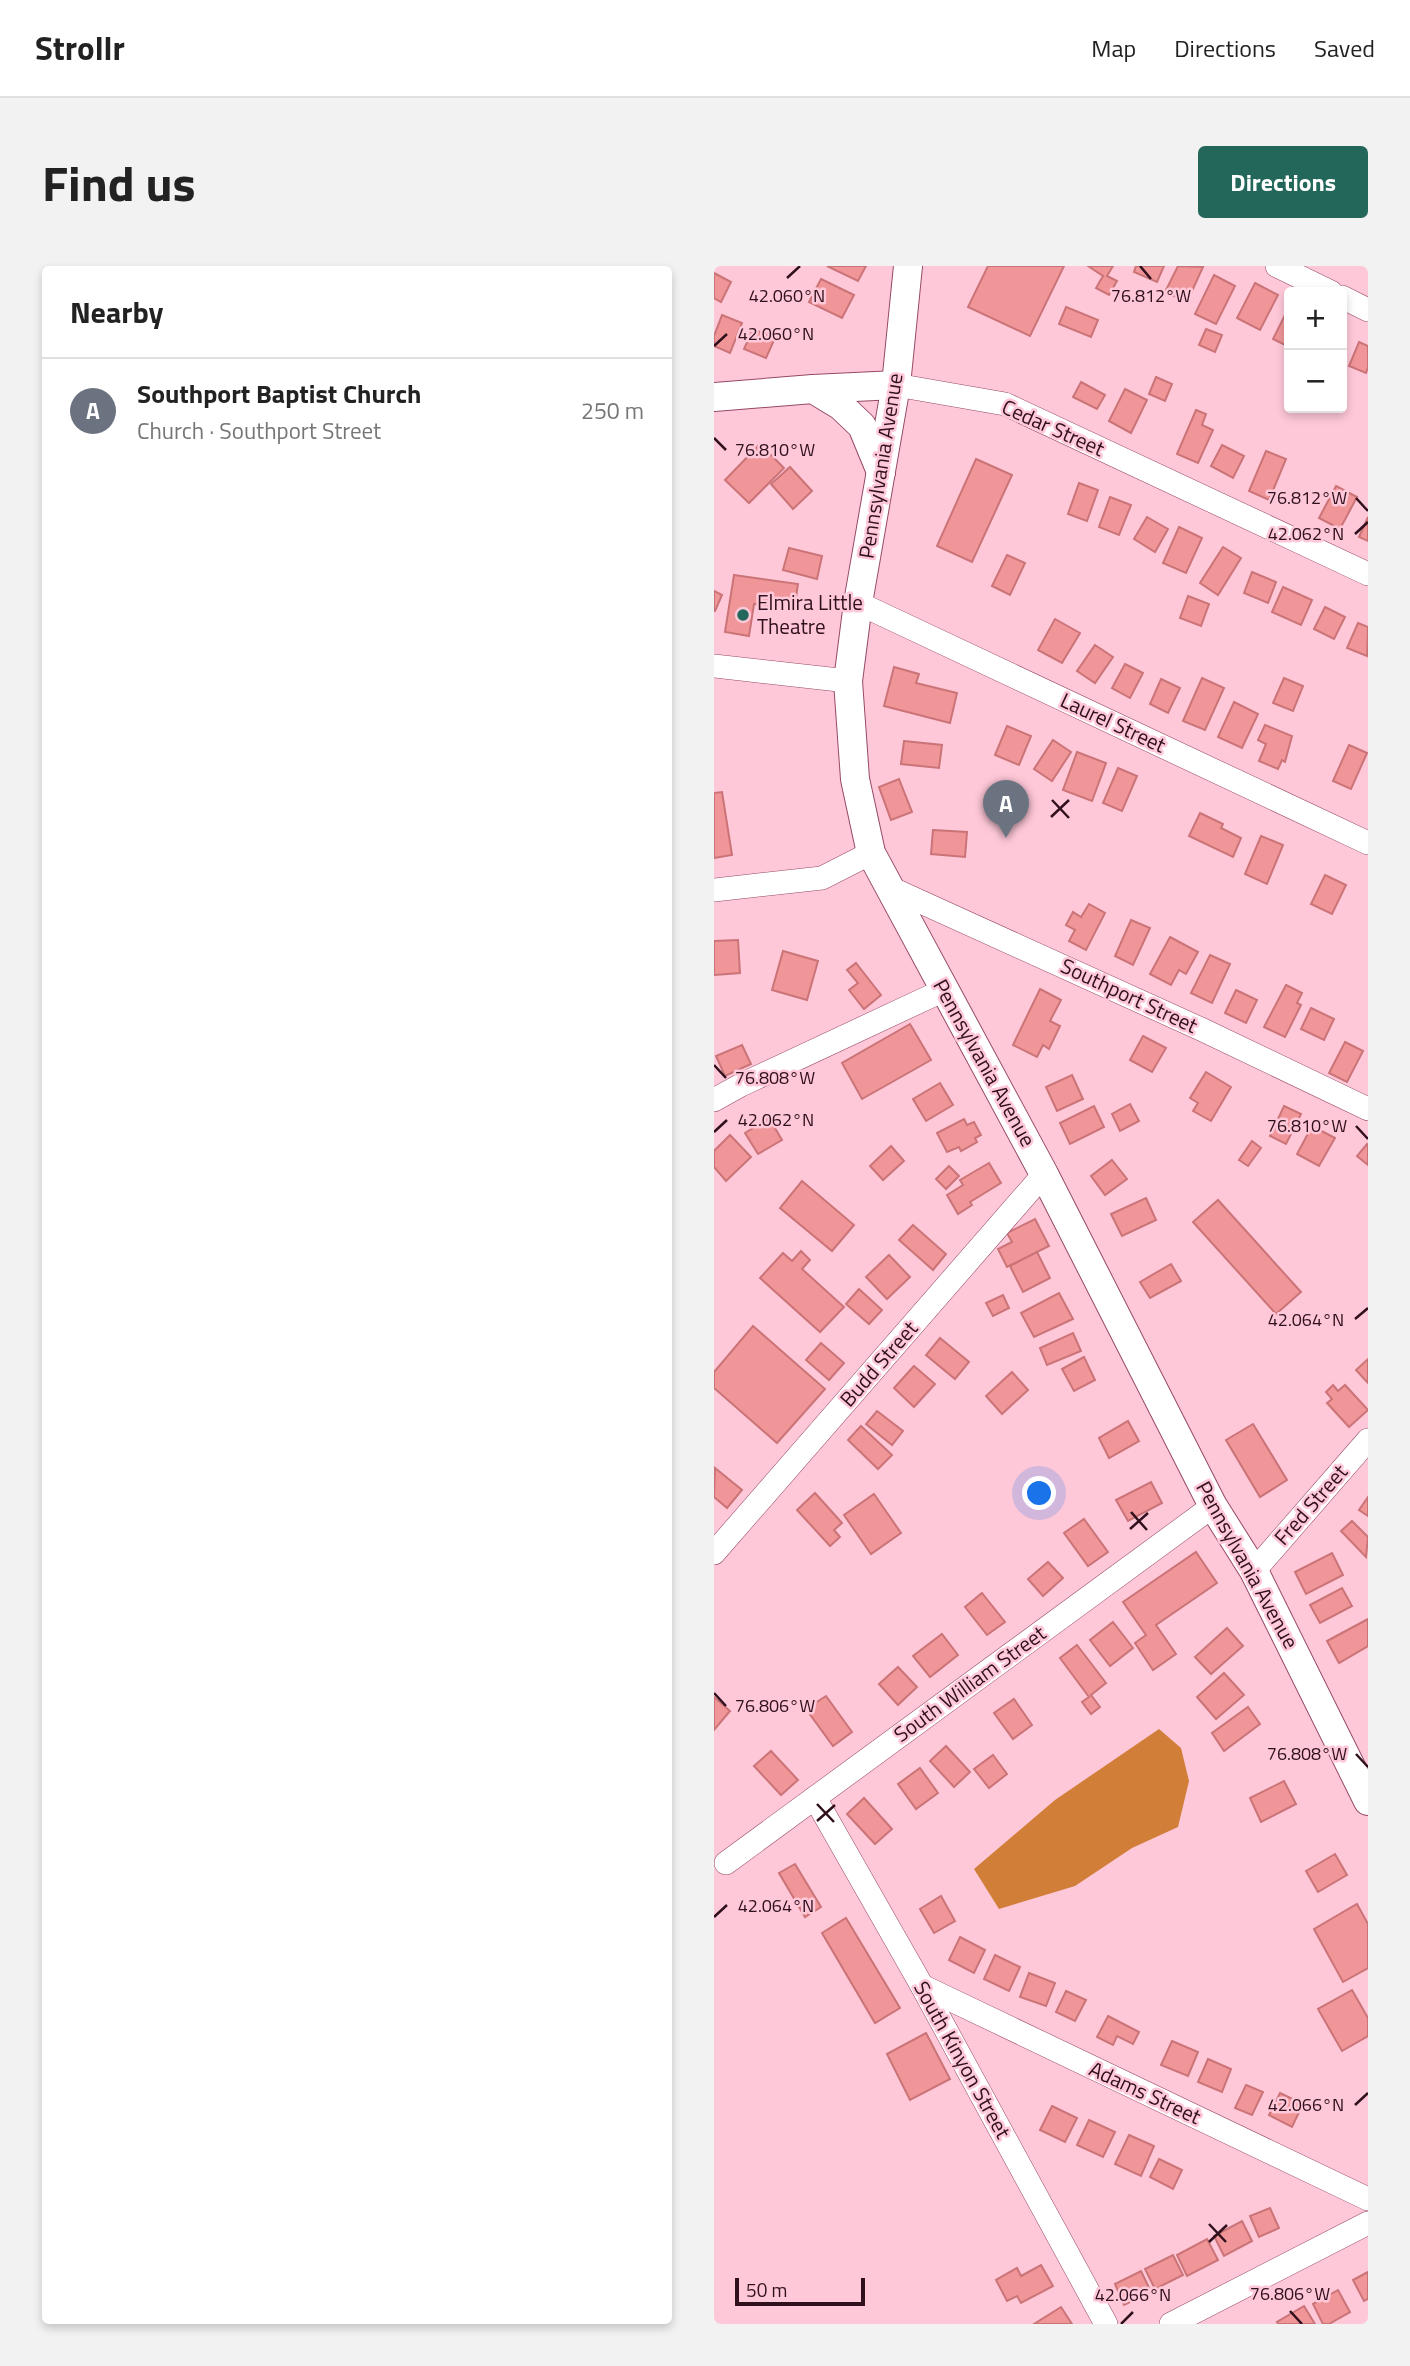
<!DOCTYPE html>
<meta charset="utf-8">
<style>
:root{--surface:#fff;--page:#f2f2f2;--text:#222;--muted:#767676;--line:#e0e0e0;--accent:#22675a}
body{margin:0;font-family:"Titillium Web",sans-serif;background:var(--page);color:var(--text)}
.controls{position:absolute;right:21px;top:21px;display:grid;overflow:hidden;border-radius:7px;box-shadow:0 4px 10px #0003}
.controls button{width:63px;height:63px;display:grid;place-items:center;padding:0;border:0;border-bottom:2px solid var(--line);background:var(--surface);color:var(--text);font:35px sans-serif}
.scale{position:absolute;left:21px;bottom:18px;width:130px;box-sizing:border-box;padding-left:7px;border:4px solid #30101d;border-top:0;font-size:19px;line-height:24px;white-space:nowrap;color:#30101d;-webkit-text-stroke:5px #ffc8d9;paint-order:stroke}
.you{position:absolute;left:326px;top:1228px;width:24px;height:24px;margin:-18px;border:5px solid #fff;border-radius:50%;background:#1a73e8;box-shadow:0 0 0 10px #1a73e833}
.badge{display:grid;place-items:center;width:46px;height:46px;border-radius:50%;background:var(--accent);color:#fff;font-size:23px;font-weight:700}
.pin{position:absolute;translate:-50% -58px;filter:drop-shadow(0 2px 4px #0008)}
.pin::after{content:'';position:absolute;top:37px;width:24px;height:21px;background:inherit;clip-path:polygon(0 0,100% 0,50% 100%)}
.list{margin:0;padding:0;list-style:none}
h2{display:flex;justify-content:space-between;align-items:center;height:91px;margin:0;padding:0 28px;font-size:30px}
h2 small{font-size:23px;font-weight:400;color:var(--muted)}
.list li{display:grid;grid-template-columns:46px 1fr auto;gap:21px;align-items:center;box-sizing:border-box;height:105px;padding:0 28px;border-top:2px solid var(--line)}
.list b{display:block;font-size:26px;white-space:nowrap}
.list p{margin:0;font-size:23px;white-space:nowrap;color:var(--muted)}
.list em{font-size:23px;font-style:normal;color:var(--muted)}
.map{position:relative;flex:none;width:654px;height:2058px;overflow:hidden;border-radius:7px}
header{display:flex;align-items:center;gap:42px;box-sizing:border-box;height:98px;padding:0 35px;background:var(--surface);border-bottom:2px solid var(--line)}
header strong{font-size:33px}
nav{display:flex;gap:38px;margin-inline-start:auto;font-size:24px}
.intro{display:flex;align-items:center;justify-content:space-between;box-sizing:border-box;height:168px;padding:0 42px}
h1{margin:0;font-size:49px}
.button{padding:18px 32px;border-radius:7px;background:var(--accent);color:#fff;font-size:24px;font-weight:700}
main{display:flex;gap:42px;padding:0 42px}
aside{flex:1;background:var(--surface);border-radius:7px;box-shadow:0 4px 10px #0003}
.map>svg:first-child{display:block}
</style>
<header>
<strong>Strollr</strong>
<nav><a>Map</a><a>Directions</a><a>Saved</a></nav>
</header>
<div class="intro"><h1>Find us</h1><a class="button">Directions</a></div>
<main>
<aside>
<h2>Nearby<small></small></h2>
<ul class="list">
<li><span class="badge" style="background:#6b7280">A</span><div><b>Southport Baptist Church</b><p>Church · Southport Street</p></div><em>250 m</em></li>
</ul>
</aside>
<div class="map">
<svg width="654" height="2058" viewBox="0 0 654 2058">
<rect width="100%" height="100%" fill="#ffc8d9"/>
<polygon fill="#d07e38" points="445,1463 467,1482 475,1515 464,1561 418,1582 361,1620 285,1643 260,1603 341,1534"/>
<g fill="#f09699" stroke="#cb7478" stroke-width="2">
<polygon points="113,0 152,0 144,15"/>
<polygon points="274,0 350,0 316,70 254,41"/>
<polygon points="374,0 399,0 393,10 403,15 395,29 382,22 389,10"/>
<polygon points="422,0 450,0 443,16 420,6"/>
<polygon points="464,0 489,1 473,36 451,26"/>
<polygon points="0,7 17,16 7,36 0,32"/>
<polygon points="500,9 521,20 502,58 481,48"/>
<polygon points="107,13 140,29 128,52 95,36"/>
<polygon points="541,17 564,29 546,64 523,52"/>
<polygon points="352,41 384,54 377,71 345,58"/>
<polygon points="575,41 575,81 559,73"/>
<polygon points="8,49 28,57 16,87 0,80 0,70"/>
<polygon points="39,63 61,72 52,92 30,83"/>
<polygon points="492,63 508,69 501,86 485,79"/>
<polygon points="645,76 654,80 654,101 652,107 635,100"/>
<polygon points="442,111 458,118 451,135 435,128"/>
<polygon points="367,116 391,129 383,143 359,131"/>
<polygon points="411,123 433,134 417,167 395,155"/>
<polygon points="482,144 492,148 488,159 499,164 484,197 463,188"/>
<polygon points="46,178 70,202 35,237 11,214"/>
<polygon points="508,179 530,190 519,212 497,200"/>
<polygon points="552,185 572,193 555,234 535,225"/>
<polygon points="262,193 298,209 258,296 223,280"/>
<polygon points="76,201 98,225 79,243 57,218"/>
<polygon points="365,217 384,224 373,255 354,248"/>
<polygon points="622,220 643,231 626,263 605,252"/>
<polygon points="396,231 417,239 405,269 385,261"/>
<polygon points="433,251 454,263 441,286 420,273"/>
<polygon points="654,251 654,275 645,271"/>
<polygon points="465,261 488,272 472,307 449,297"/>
<polygon points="509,281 527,292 504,329 486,317"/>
<polygon points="75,282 108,290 103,313 69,304"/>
<polygon points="293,289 311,297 296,329 278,320"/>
<polygon points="538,306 562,316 554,337 530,327"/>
<polygon points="20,309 84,318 80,344 40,338 35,370 11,366"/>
<polygon points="569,321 598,334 587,359 558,346"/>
<polygon points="0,325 8,329 1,345 0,345"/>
<polygon points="474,330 495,338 487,360 466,352"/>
<polygon points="611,341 631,351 620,373 600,363"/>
<polygon points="341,353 366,367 348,397 324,384"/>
<polygon points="644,357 654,361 653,390 633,382"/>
<polygon points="381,379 399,391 381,417 363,405"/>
<polygon points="411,398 429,407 416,432 398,422"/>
<polygon points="180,401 205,408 202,417 243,427 236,457 170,440"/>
<polygon points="488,412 510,422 491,464 469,455"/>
<polygon points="570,412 589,420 579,445 559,437"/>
<polygon points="447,413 466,422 454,447 436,438"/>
<polygon points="520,436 544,448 528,482 504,471"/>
<polygon points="551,459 578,470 571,496 568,494 564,503 545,495 552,478 544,474"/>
<polygon points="293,460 317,470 305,499 281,489"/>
<polygon points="339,474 357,486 338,515 320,503"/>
<polygon points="190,475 228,479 225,502 187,498"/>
<polygon points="635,479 653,487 637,523 619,515"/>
<polygon points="363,486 392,497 378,535 349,524"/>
<polygon points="404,502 423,510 408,545 389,537"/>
<polygon points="185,513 198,546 177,554 165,521"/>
<polygon points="8,526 18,589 0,592 0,527"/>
<polygon points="486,547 509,558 507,562 527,572 519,591 475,570"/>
<polygon points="219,564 253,566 251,591 217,588"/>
<polygon points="547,570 569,579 553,618 531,608"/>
<polygon points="611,609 632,619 618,648 597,638"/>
<polygon points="375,638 391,647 372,684 355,675 361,664 352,659 359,646 367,651"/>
<polygon points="417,654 436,662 419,699 401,690"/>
<polygon points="456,671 484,686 472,708 465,704 457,719 436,708"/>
<polygon points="24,674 26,707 0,709 0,675"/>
<polygon points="69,685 104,695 93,734 58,724"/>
<polygon points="496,689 516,698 498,737 477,727"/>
<polygon points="142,697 167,729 150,743 135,724 144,717 133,704"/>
<polygon points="572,719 588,727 583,737 587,739 571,771 550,761"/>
<polygon points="326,723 347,734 336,755 346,760 335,783 329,779 323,791 299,779"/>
<polygon points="522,724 543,734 532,757 511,747"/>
<polygon points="597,742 620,753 610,774 587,763"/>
<polygon points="196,758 217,794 148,833 128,797"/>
<polygon points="429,770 452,782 438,806 416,794"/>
<polygon points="631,776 649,785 633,816 615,807"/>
<polygon points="28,779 37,798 11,810 2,790"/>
<polygon points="492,806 517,821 497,855 479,845 484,837 476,832"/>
<polygon points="358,809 369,833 343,845 332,821"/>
<polygon points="226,817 239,839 212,855 199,833"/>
<polygon points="416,838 425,855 406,865 398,848"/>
<polygon points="380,840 390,861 356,878 346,857"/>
<polygon points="570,840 587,848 572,878 556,870"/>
<polygon points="55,852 68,874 44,888 31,867"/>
<polygon points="250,853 253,859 260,856 267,869 261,872 263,876 247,885 245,881 233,886 223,867"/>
<polygon points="598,860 621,872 605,900 583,888"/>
<polygon points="16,869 37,891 12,915 0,901 0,885"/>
<polygon points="538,875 547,882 534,900 525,894"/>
<polygon points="653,878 654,879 654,899 643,890"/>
<polygon points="177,880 190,895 169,914 156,900"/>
<polygon points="398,894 413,913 391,929 377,910"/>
<polygon points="275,897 287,917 256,936 258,939 244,948 233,929 249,919 246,914"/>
<polygon points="235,900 245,910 232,923 222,913"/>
<polygon points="88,915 140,959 118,985 66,942"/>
<polygon points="432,932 442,954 408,970 397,948"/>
<polygon points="504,934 587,1026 562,1048 479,956"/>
<polygon points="321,953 335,980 293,1001 284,983 298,976 293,967"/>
<polygon points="199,959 232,988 219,1004 185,974"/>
<polygon points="87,985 96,994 88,1003 130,1041 106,1066 46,1012 69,987 78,995"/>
<polygon points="323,986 336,1012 309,1026 296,1000"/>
<polygon points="175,989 196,1011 173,1033 152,1011"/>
<polygon points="457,998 467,1015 436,1032 426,1016"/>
<polygon points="145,1023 168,1044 155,1058 132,1038"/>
<polygon points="345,1027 359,1053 320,1071 307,1047"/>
<polygon points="289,1029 295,1042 279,1050 272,1037"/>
<polygon points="39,1060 111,1123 63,1177 0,1122 0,1106"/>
<polygon points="359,1067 367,1085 333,1099 326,1082"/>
<polygon points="226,1072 255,1096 241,1113 212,1089"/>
<polygon points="107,1077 130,1097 115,1114 92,1094"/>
<polygon points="370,1091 381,1114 360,1125 348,1103"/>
<polygon points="654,1093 654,1117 642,1104"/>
<polygon points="200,1100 221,1118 200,1141 180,1122"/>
<polygon points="298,1106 314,1124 288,1148 272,1130"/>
<polygon points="619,1119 624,1125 631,1119 654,1144 635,1161 613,1137 618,1133 612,1126"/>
<polygon points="163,1145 189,1165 178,1179 152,1158"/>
<polygon points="414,1155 425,1175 395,1192 385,1172"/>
<polygon points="539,1158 573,1214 546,1231 512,1174"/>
<polygon points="147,1160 178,1189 164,1203 134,1174"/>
<polygon points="1,1202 28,1224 13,1242 0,1231"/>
<polygon points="437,1216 448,1237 414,1255 402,1234"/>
<polygon points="101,1227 128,1257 120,1264 126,1271 116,1280 83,1244"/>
<polygon points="160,1228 187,1267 157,1288 130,1249"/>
<polygon points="654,1231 654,1250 645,1244"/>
<polygon points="370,1253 394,1286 374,1300 350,1267"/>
<polygon points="638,1255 654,1271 652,1291 627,1265"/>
<polygon points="482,1286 503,1317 442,1359 462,1388 439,1404 421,1377 432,1369 409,1336"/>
<polygon points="618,1287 629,1309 592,1328 581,1306"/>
<polygon points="334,1296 349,1312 329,1330 314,1313"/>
<polygon points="628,1322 638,1340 606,1357 596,1339"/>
<polygon points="268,1327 291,1356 273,1369 251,1341"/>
<polygon points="654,1353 654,1380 625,1397 613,1375"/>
<polygon points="399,1356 419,1382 396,1400 376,1374"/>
<polygon points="513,1362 529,1380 497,1408 481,1391"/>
<polygon points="228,1368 244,1389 216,1411 199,1390"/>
<polygon points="363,1379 392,1417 377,1429 386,1441 377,1448 368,1436 375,1431 346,1392"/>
<polygon points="184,1401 203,1421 184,1439 165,1418"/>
<polygon points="510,1407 530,1429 502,1453 483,1431"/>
<polygon points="112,1430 138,1466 119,1480 92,1443"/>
<polygon points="0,1431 16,1445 0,1464"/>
<polygon points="300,1433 318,1459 299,1473 280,1447"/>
<polygon points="534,1441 546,1458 510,1485 498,1467"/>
<polygon points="232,1480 256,1506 240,1521 216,1495"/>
<polygon points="57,1485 84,1514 67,1529 40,1500"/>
<polygon points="279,1489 293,1508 275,1522 260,1503"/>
<polygon points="206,1502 224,1527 202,1543 184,1518"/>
<polygon points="570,1515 582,1538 547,1556 536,1532"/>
<polygon points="150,1532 178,1563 161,1578 133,1548"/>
<polygon points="621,1588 633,1609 604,1626 592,1605"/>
<polygon points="81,1598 107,1641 91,1651 65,1607"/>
<polygon points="227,1630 241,1655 220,1667 206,1643"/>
<polygon points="643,1638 654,1658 654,1702 629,1716 600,1663"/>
<polygon points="132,1652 186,1742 161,1757 108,1667"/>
<polygon points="246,1671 271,1684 260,1707 235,1694"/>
<polygon points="281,1689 306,1701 295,1725 270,1713"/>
<polygon points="315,1707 341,1717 332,1740 306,1731"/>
<polygon points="638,1724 654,1752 654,1770 628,1785 604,1743"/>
<polygon points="352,1725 372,1734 361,1755 342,1746"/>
<polygon points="394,1750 425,1766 419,1778 403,1770 399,1779 383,1771"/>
<polygon points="212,1767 236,1813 196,1834 173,1788"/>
<polygon points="458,1775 484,1786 474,1810 447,1799"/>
<polygon points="494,1793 517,1803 508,1826 484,1816"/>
<polygon points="532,1819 549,1826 538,1849 521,1842"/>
<polygon points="566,1827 589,1838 578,1861 555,1849"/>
<polygon points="338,1840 363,1852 351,1876 326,1864"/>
<polygon points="375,1854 401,1866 389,1891 363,1879"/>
<polygon points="415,1869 440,1880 427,1910 401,1898"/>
<polygon points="445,1893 468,1904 459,1923 436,1911"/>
<polygon points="556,1942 565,1962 545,1971 536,1950"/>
<polygon points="528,1955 538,1975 510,1990 500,1970"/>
<polygon points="493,1973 504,1994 473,2010 463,1989"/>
<polygon points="459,1989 469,2009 441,2023 431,2003"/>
<polygon points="327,1999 339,2020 307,2037 303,2030 293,2035 282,2014 303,2002 307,2010"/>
<polygon points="427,2005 437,2026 410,2039 401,2018"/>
<polygon points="654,2006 654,2033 650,2035 639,2014"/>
<polygon points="624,2024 636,2046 615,2058 609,2058 599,2038"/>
<polygon points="590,2040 601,2058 564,2058 563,2056"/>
<polygon points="347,2041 358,2058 320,2058"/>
</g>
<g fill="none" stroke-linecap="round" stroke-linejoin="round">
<defs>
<g id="minor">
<polyline points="563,0 617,26"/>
<polyline points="628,31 654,44"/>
<polyline points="182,119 291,138 654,308"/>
<polyline points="144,337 654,577"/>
<polyline points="0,400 134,415"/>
<polyline points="174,621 489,764 654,843"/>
<polyline points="0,624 108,612 157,587"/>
<polyline points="0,834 27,819 230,724"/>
<polyline points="0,1287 330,908"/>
<polyline points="540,1305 654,1174"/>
<polyline points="101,1532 208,1720 392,2058"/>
<polyline points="12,1597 499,1240"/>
<polyline points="208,1720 654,1933"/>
<polyline points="457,2058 654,1957"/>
</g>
<g id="major">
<polyline points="194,0 182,119 144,337 134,415 141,513 157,587 330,908 499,1240 540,1305 654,1535"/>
<polyline points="99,123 127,140 148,160 167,206"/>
<polyline points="0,131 99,123 182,119"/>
</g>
</defs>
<use href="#minor" stroke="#964966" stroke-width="24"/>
<use href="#major" stroke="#964966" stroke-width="30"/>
<use href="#minor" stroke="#fff" stroke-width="23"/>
<use href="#major" stroke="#fff" stroke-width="28"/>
</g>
<path fill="none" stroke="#30101d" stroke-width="2.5" d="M 426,0 L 437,13M 73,12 L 86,0M 0,80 L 13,68M 0,172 L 12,184M 642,232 L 654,245M 641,268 L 654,256M 338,534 L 355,552M 337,551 L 355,534M 0,799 L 12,812M 642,860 L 654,873M 0,866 L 13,854M 641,1053 L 654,1042M 417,1246 L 433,1264M 416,1263 L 434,1247M 0,1427 L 12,1440M 642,1488 L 654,1501M 103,1538 L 120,1556M 103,1555 L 121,1539M 0,1651 L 13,1639M 641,1839 L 654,1827M 495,1958 L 512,1976M 495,1976 L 513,1959M 576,2045 L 588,2058M 407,2058 L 419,2046"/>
<circle fill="#22675a" stroke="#ffc8d9" stroke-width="2.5" cx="29" cy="349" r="7"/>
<g text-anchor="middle" stroke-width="5" stroke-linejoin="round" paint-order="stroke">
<g font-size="21" fill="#30101d" stroke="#ffc8d9">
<text transform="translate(339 162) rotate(24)" y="7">Cedar Street</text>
<text transform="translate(167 200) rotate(-81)" y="7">Pennsylvania Avenue</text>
<text transform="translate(399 457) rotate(25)" y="7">Laurel Street</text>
<text transform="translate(415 730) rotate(25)" y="7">Southport Street</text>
<text transform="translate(270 797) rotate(61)" y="7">Pennsylvania Avenue</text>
<text transform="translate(165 1098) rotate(-49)" y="7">Budd Street</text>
<text transform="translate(597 1239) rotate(-49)" y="7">Fred Street</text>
<text transform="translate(533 1299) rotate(61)" y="7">Pennsylvania Avenue</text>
<text transform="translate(256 1418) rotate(-36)" y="7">South William Street</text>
<text transform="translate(248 1794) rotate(61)" y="7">South Kinyon Street</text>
<text transform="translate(431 1827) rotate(25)" y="7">Adams Street</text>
</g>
<g font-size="21" fill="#30101d" stroke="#ffc8d9" text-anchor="start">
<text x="43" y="344">Elmira Little<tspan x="43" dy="24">Theatre</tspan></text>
</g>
</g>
<g font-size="18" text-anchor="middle" fill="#30101d" stroke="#ffc8d9" stroke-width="5" stroke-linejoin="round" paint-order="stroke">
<text x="73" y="36">42.060°N</text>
<text x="437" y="36">76.812°W</text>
<text x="62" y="74">42.060°N</text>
<text x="61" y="190">76.810°W</text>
<text x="593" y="238">76.812°W</text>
<text x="592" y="274">42.062°N</text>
<text x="61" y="818">76.808°W</text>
<text x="62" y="860">42.062°N</text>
<text x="593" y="866">76.810°W</text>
<text x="592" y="1060">42.064°N</text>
<text x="61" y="1446">76.806°W</text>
<text x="593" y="1494">76.808°W</text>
<text x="62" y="1646">42.064°N</text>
<text x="592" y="1845">42.066°N</text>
<text x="576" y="2034">76.806°W</text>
<text x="419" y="2035">42.066°N</text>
</g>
</svg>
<div class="controls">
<button>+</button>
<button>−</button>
</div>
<div class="scale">50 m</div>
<div class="you"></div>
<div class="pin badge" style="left:292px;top:572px;background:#6b7280">A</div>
</div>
</main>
